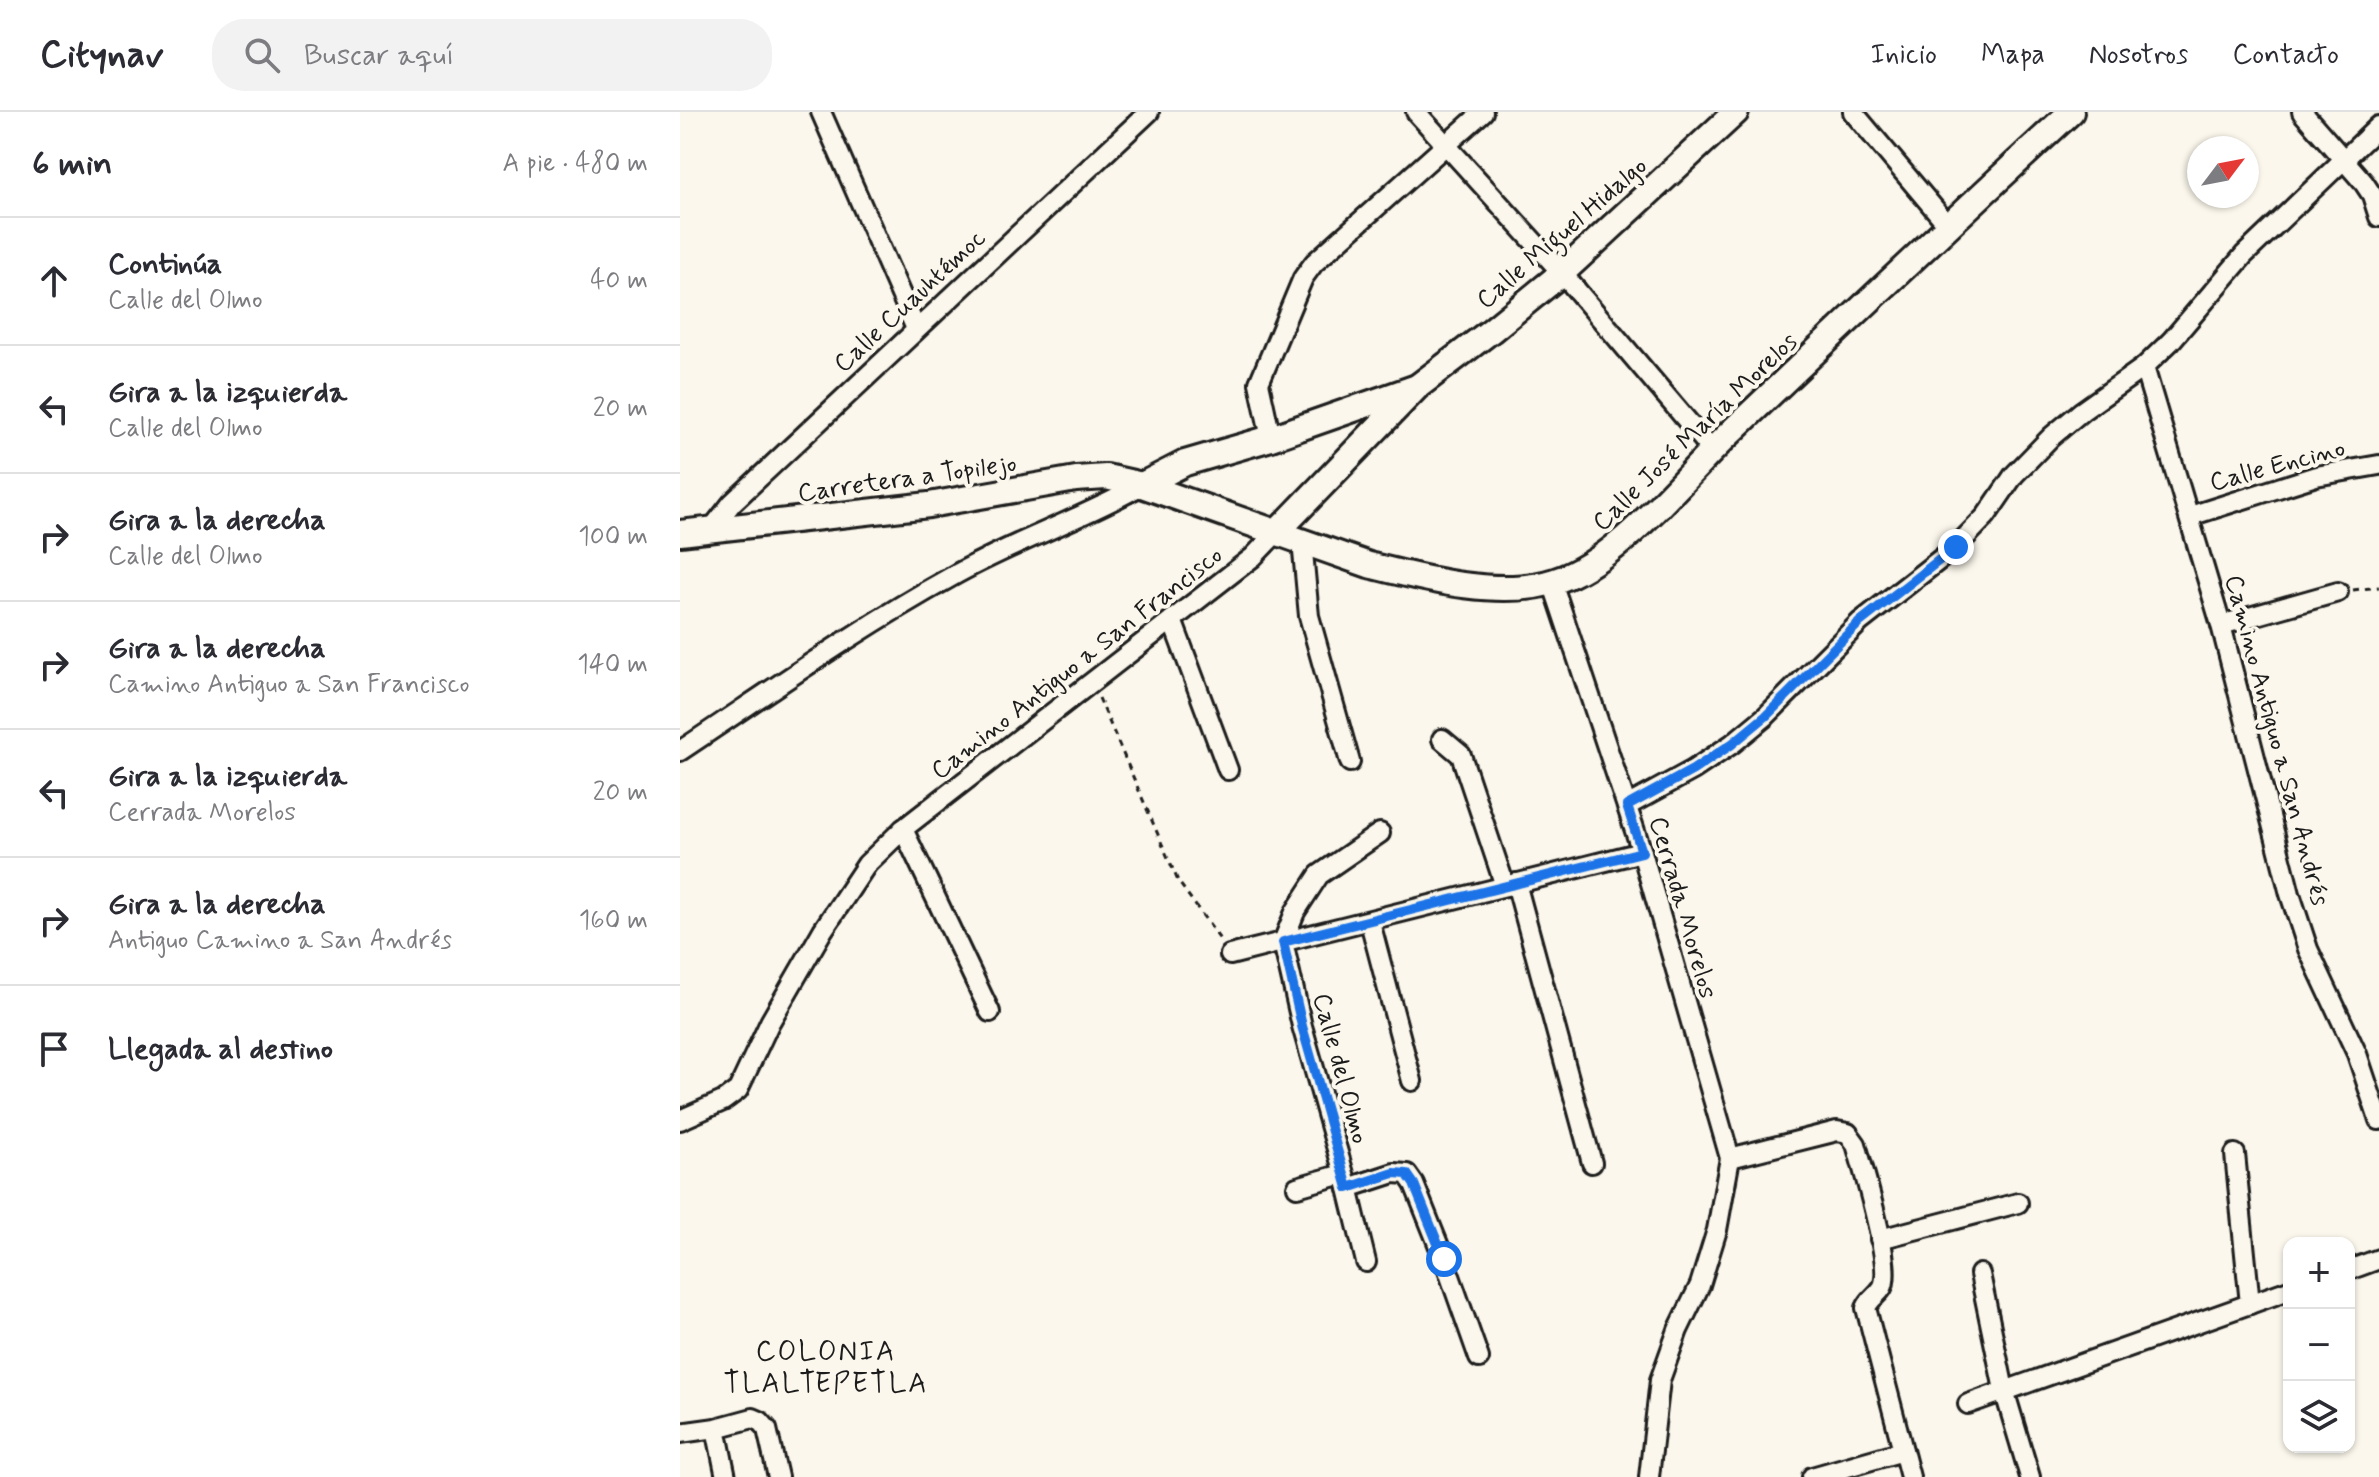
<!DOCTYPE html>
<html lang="es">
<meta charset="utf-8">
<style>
:root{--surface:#fff;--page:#f2f2f3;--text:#2b2b33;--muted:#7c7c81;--line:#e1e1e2}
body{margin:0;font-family:Mynerve,sans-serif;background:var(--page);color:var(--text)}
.controls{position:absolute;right:24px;bottom:24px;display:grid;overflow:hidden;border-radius:16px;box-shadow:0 2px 6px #0004}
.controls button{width:72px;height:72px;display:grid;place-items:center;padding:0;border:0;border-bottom:2px solid var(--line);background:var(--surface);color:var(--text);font:40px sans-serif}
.compass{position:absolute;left:1507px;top:24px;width:72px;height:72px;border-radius:50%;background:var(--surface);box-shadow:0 2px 6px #0004;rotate:58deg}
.stop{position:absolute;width:24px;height:24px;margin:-18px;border:6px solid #1a73e8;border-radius:50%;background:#fff}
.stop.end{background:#1a73e8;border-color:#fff;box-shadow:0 2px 8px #0008}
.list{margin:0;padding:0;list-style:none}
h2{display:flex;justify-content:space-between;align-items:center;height:104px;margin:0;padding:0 32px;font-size:34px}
h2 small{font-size:26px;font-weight:400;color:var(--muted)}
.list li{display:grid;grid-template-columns:52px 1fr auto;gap:24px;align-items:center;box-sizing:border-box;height:128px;padding:0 32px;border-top:2px solid var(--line)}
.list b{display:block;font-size:30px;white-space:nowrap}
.list p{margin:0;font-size:26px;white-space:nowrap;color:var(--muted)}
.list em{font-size:26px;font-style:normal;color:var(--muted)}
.icon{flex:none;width:44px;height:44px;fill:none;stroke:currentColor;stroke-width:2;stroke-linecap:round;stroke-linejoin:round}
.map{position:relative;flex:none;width:1699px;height:1365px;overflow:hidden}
header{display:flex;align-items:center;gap:48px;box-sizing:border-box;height:112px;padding:0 40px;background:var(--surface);border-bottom:2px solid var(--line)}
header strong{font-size:38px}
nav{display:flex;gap:44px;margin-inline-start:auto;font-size:28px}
.search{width:560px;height:72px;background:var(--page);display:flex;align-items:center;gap:20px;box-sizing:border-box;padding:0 28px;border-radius:32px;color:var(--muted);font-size:30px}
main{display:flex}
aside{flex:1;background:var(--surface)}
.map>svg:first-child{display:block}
</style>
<header>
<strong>Citynav</strong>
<div class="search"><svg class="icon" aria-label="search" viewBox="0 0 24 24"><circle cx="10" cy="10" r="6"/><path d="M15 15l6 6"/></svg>Buscar aquí</div>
<nav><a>Inicio</a><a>Mapa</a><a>Nosotros</a><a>Contacto</a></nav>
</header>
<main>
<aside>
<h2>6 min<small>A pie · 480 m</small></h2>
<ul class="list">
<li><svg class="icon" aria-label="ahead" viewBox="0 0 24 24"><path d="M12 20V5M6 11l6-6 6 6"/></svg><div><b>Continúa</b><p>Calle del Olmo</p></div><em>40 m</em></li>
<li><svg class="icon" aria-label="left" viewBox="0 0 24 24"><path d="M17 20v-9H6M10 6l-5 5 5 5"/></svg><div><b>Gira a la izquierda</b><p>Calle del Olmo</p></div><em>20 m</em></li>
<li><svg class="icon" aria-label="right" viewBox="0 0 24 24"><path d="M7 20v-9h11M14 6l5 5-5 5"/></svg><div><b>Gira a la derecha</b><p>Calle del Olmo</p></div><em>100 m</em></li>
<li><svg class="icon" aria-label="right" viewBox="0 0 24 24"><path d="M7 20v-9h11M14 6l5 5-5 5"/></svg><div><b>Gira a la derecha</b><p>Camino Antiguo a San Francisco</p></div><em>140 m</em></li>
<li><svg class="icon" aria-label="left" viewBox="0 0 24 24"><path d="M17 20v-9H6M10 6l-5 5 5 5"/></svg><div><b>Gira a la izquierda</b><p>Cerrada Morelos</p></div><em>20 m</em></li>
<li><svg class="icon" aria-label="right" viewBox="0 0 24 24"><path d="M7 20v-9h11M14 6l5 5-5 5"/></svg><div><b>Gira a la derecha</b><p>Antiguo Camino a San Andrés</p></div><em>160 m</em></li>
<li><svg class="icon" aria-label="arrive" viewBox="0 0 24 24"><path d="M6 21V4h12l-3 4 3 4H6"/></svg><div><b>Llegada al destino</b></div></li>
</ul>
</aside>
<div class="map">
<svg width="1699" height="1365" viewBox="0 0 1699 1365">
<rect width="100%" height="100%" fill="#fbf7ec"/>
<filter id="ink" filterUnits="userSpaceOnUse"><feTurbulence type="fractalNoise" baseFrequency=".0125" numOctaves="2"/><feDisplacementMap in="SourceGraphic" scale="16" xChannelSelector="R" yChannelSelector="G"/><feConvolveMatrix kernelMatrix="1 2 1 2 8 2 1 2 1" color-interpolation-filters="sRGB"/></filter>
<g filter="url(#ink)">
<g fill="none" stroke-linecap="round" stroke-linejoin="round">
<defs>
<g id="minor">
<polyline points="141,0 236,217"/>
<polyline points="736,0 882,161 1032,338"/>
<polyline points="1173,0 1268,113"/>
<polyline points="1622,0 1684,71 1692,83 1699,105"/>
<polyline points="1464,255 1541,513 1610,782 1628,837 1677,942 1699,1008"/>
<polyline points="591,326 579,271 623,166 634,151 803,0"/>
<polyline points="1510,404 1636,364 1699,353"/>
<polyline points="30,419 52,391 469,0"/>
<polyline points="622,429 629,504 670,650"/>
<polyline points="872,470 962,740 1050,1046 1037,1118 1020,1173 998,1218 980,1268 969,1365"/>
<polyline points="492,508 548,658"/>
<polyline points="1541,513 1658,480"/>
<polyline points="762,627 781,643 825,774"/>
<path d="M 0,639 C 89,580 177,517 271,465 C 332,430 400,408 462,373"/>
<polyline points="947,694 1013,658 1052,632 1086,604 1180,510 1276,435 1306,404 1334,363 1371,325 1402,299 1464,255 1491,229 1564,143 1699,14"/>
<polyline points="223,717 310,900"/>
<polyline points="836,771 912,1051"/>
<polyline points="690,810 732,969"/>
<polyline points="550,843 962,740"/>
<polyline points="0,1008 43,989 58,978 90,910 143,818 187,752 223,717 573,445 597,420"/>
<polyline points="1555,1042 1570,1192"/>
<path d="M 1050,1046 L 1157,1019 L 1168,1021 L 1176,1032 C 1183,1057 1214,1157 1202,1176 C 1197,1184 1190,1186 1186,1196 L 1230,1365"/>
<polyline points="617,1075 663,1062"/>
<polyline points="668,1076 714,1061 727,1062 734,1072 764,1147 799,1246"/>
<polyline points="1200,1127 1338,1091"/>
<polyline points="686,1150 668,1076 622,914 603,830 615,800 639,763 700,721"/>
<polyline points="1669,1158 1699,1147"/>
<polyline points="1300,1162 1324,1278 1350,1365"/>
<polyline points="1288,1292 1609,1178"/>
<polyline points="36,1316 46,1365"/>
<polyline points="0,1321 36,1316 73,1306 80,1309 87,1317 98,1365"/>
<polyline points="1132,1365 1223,1339"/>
</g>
<g id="major">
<polyline points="462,373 505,351 591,326 734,276"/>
<polyline points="597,420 737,275 812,218 882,161 1056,0"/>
<path d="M 0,421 L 249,393 L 396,367 L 426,365 L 462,373 L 689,453 C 745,467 820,487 875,469 C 942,447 999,369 1050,321 C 1163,213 1276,106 1391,0"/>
</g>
</defs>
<use href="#minor" stroke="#1c1c1c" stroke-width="24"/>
<use href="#major" stroke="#1c1c1c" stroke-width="30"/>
<g stroke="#1c1c1c" stroke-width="3" stroke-dasharray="6 6" stroke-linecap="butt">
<polyline points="1673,478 1699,475"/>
<polyline points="419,586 498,769 541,829"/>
</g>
<use href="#minor" stroke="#fbf7ec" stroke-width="18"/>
<use href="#major" stroke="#fbf7ec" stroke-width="24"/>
</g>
</g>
<g fill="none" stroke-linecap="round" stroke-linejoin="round" filter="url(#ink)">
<polyline stroke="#1a73e8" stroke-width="10" points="764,1147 734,1072 727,1062 714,1061 668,1076 622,914 603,830 962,740 947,694 1013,658 1052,632 1086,604 1180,510 1276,435"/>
</g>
<g text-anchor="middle" stroke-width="8" stroke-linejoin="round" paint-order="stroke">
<g font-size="26" fill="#1c1c1c" stroke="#fbf7ec">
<text transform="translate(881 120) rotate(-41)" y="9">Calle Miguel Hidalgo</text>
<text transform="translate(229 188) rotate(-43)" y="9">Calle Cuauhtémoc</text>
<text transform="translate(1014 319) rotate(-44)" y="9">Calle José María Morelos</text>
<text transform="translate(1597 352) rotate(-15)" y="9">Calle Encino</text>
<text transform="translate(227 365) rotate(-8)" y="9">Carretera a Topilejo</text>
<text transform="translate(396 550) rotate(-38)" y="9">Camino Antiguo a San Francisco</text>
<text transform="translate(1598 628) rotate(75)" y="9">Camino Antiguo a San Andrés</text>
<text transform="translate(1004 795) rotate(74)" y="9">Cerrada Morelos</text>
<text transform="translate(662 956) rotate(75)" y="9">Calle del Olmo</text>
</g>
<g font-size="28" letter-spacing="2" fill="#1c1c1c" stroke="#fbf7ec">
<text x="146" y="1248">COLONIA<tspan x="146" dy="32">TLALTEPETLA</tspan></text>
</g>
</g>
</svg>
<div class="controls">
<button>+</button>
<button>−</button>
<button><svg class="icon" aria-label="layers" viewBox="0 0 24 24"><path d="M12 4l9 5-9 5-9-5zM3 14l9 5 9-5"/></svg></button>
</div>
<svg class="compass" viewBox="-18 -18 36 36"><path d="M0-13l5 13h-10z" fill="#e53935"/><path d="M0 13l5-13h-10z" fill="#7c7c81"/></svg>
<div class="stop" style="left:764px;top:1147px"></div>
<div class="stop end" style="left:1276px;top:435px"></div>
</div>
</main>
